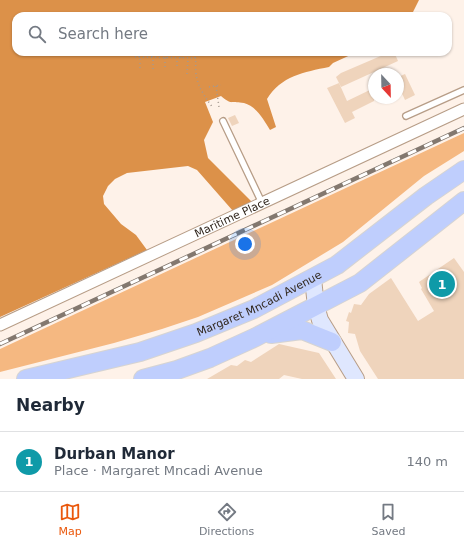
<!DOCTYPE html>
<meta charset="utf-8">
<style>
:root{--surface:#fff;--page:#f2f2f3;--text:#1f2937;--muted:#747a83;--line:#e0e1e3;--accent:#ea580c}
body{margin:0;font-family:"DejaVu Sans",sans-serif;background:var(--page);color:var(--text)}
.compass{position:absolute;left:368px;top:68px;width:36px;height:36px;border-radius:50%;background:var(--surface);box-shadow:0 1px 3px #0004;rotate:158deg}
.you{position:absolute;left:245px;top:244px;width:14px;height:14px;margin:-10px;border:3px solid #fff;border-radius:50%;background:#1a73e8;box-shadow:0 0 0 6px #1a73e833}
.badge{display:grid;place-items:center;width:26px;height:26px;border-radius:50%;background:var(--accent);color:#fff;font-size:13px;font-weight:700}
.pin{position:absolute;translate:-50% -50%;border:2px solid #fff;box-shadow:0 1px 4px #0006}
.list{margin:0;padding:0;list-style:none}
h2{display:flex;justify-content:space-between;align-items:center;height:52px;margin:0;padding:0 16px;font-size:17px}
h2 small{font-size:13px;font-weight:400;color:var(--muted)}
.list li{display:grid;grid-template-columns:26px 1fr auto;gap:12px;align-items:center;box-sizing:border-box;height:60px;padding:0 16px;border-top:1px solid var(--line)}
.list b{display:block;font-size:15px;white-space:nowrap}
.list p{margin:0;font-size:13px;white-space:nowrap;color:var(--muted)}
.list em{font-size:13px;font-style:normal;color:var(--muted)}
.icon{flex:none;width:22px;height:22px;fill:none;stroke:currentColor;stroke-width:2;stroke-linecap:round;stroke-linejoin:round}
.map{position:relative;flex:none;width:464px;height:379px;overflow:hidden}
.search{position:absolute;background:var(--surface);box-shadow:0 1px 3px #0004;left:12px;right:12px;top:12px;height:44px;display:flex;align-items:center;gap:10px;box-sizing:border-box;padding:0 14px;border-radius:12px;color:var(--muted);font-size:15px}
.sheet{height:112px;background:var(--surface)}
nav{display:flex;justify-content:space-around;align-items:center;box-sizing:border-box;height:56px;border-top:1px solid var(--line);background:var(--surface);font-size:11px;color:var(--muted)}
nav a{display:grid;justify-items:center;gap:2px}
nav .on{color:var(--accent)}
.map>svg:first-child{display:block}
</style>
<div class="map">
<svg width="464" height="379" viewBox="0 0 464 379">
<rect width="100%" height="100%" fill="#fef2e9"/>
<polygon fill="#f5b881" points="464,133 464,151 424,176 343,242 272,285 198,317 162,329 114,343 0,372 0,349"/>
<path fill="#dc9149" d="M 0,0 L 419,0 L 411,16 L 16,16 L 16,52 L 357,52 L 333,63 L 329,67 C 304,72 281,76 267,99 L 276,127 L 270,130 C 264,120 256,106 244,103 C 232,101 231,105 221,96 L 205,102 L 213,122 L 204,140 L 208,158 L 252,202 L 233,211 L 197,170 L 188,166 L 127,173 L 115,179 L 108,186 L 103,196 L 104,204 L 121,224 L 136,235 L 147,250 L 0,317 Z"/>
<g fill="#efd4bc">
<polygon points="390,52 394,52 398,61 341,87 336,77 341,73"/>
<polygon points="405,74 415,95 405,100 398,85 398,77"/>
<polygon points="339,83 347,101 374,88 374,101 352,112 355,118 345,123 327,88"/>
<polygon points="235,115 239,123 232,126 228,118"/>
<polygon points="454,258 464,272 464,379 378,379 360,351 355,334 348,333 349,322 346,321 349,312 351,313 354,304 361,305 369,294 391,278 418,321 434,311 421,289 422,288 419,282"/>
<polygon points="279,344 319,353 336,379 302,379 284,375 279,379 207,379 231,365 237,366 245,360 251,362"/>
</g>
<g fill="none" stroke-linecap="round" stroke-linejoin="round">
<defs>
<g id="lane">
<polyline points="406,116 464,90"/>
<polyline points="223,121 262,203"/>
</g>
<g id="street">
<path id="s1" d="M 0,325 L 464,109"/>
</g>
<polyline id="secondary" points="313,279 316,306 320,320 356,379"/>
<g id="primary">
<polyline points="271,334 302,330 332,342"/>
<path id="s2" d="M 26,379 L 140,352 L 196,333 L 254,309 L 337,265 L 426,196 L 464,170"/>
<polyline points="143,379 177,370 210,358 256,337 360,283 464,201"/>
</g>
</defs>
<use href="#lane" stroke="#b79d87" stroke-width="8"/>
<use href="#street" stroke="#b79d87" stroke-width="13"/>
<use href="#secondary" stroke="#b79d87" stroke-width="18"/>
<use href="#primary" stroke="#d6d4d2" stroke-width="20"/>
<g stroke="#a49990" stroke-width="1.5" stroke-dasharray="1 3" stroke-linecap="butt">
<path d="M 135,57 L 196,58 C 194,81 200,90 213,108"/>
<polyline points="139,57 139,52"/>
<polyline points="152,57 152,52"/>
<polyline points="165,58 165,69"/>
<polyline points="166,58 167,52"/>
<polyline points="181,58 182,52"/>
<polyline points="195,58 195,52"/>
<polyline points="177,66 177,58"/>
<polyline points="140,68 140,57"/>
<polyline points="153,69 153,57"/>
<polyline points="187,74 188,58"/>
<polyline points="216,86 219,107"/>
<polyline points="209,87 221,85"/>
</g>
<use href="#lane" stroke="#fff" stroke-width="5.5"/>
<use href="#street" stroke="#fff" stroke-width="11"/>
<use href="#secondary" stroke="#dfe7fe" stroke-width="16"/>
<use href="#primary" stroke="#bfcefd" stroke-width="18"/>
<defs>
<polyline id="rail" points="0,344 464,128"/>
</defs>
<use href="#rail" stroke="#83786f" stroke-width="4.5"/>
<use href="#rail" stroke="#fff" stroke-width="3" stroke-dasharray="9" stroke-linecap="butt"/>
</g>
<g text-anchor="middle" stroke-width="3.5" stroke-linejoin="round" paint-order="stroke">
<g font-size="11" fill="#32281f" stroke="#fff">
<text dy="4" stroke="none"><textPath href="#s1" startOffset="256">Maritime Place</textPath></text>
<text dy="4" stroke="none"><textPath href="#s2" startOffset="246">Margaret Mncadi Avenue</textPath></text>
</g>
</g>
</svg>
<svg class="compass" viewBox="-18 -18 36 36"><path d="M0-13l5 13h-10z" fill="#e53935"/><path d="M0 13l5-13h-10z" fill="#747a83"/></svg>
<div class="you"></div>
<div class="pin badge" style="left:442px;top:284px;background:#0f9aa8">1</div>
<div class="search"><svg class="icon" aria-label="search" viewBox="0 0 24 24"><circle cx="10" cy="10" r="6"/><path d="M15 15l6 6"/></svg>Search here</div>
</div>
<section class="sheet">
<h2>Nearby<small></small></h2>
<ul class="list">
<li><span class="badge" style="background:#0f9aa8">1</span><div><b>Durban Manor</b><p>Place · Margaret Mncadi Avenue</p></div><em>140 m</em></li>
</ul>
</section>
<nav>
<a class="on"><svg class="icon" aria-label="map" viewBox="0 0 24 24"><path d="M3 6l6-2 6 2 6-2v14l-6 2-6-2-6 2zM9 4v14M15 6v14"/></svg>Map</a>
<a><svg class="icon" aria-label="directions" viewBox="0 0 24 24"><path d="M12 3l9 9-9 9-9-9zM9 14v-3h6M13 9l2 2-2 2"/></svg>Directions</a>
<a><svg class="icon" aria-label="saved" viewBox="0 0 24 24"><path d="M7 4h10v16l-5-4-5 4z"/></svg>Saved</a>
</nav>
